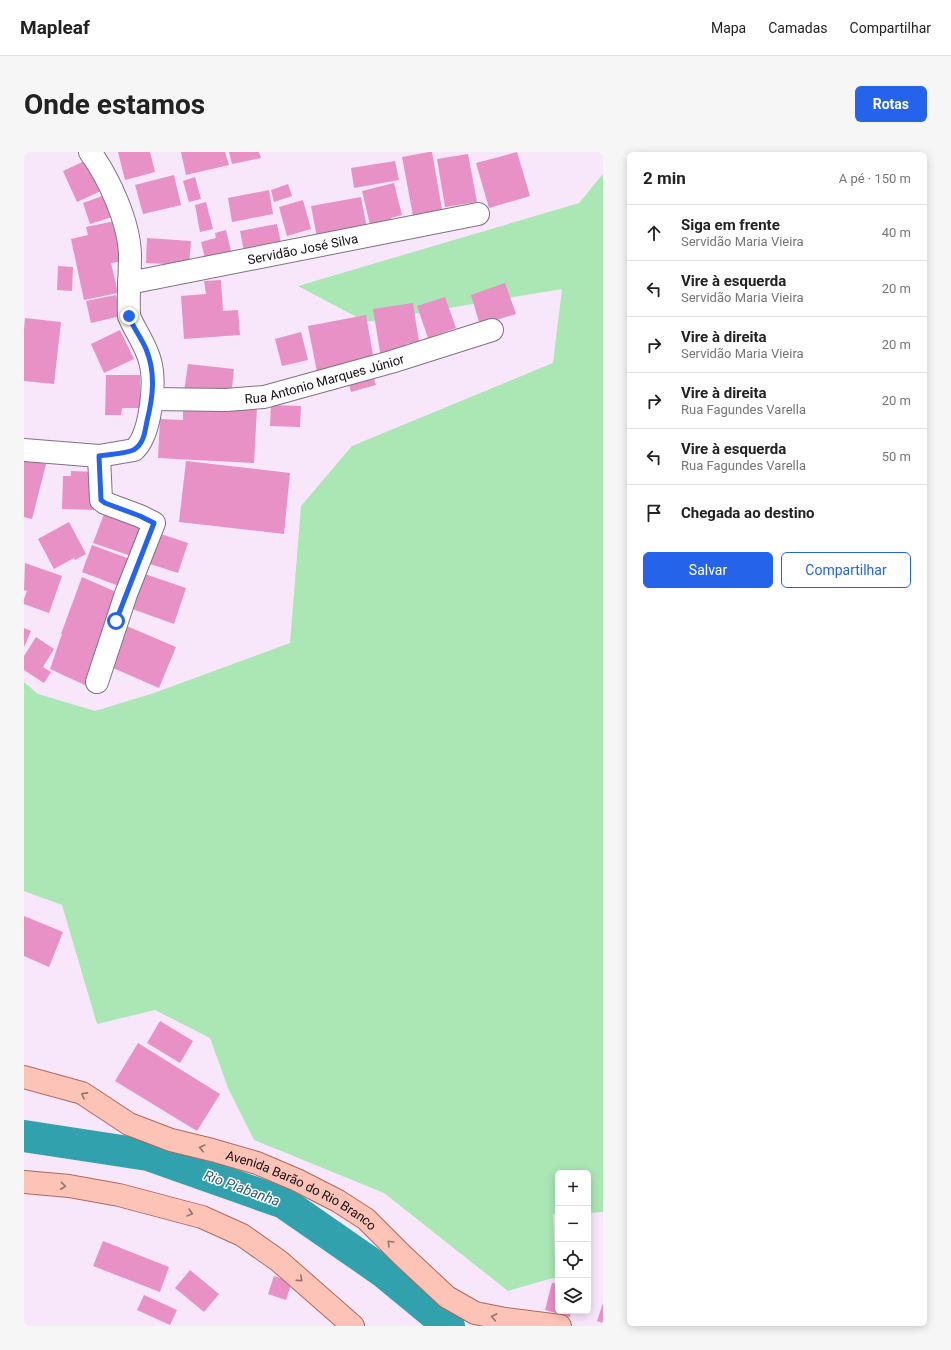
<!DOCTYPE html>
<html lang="pt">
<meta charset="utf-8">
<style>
:root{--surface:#fff;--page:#f6f6f6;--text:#222;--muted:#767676;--line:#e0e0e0;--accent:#2563eb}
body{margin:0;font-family:Roboto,sans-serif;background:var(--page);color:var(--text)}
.controls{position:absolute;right:12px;bottom:12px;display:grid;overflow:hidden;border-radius:6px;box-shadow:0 2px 10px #0003}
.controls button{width:36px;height:36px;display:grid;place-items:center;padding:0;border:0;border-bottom:1px solid var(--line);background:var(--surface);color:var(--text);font:20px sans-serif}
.stop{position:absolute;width:12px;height:12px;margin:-9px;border:3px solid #2563eb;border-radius:50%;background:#fff}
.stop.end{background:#2563eb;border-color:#fff;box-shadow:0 1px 4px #0008}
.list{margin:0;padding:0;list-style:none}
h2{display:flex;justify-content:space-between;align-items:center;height:52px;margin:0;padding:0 16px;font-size:17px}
h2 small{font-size:13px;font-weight:400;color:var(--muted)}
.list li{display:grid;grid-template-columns:26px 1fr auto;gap:12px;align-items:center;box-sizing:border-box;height:56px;padding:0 16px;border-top:1px solid var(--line)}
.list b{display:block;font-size:15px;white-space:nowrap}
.list p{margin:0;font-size:13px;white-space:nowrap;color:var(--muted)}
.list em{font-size:13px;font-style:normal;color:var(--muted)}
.actions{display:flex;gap:8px;padding:12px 16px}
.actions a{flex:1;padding:9px 0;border:1px solid var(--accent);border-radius:6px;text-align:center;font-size:14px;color:var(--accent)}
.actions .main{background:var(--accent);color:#fff}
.icon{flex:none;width:22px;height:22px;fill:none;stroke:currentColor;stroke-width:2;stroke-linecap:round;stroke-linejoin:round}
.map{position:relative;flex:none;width:579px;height:1174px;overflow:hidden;border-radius:6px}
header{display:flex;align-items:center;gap:24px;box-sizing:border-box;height:56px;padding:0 20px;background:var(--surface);border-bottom:1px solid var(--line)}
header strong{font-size:19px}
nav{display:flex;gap:22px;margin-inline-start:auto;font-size:14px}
.intro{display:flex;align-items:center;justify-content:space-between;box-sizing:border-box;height:96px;padding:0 24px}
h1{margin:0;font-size:28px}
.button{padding:10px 18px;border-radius:6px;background:var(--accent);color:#fff;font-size:14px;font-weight:700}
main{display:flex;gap:24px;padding:0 24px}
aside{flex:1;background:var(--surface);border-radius:6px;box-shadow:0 2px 10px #0003}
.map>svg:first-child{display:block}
</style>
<header>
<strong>Mapleaf</strong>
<nav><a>Mapa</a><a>Camadas</a><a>Compartilhar</a></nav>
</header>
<div class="intro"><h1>Onde estamos</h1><a class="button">Rotas</a></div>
<main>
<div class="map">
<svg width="579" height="1174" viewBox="0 0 579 1174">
<rect width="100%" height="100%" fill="#f8e7fb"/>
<polygon fill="#aae7b4" points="579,22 579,1060 564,1061 564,1021 534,1021 534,1062 529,1062 532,1125 484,1139 360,1041 230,988 204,936 186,886 131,858 73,872 38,753 0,739 0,530 14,542 71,559 130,541 266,491 277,354 328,294 529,211 538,137 342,170 274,134 555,51"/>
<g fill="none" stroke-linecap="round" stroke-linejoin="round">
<polyline stroke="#32a1ae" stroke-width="32" points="0,984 124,1003 260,1051 358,1119 425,1174"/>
</g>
<g fill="#e791c6">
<polygon points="94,0 126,0 131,20 101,28"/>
<polygon points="157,0 201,0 205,13 162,23"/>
<polygon points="205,0 235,0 237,6 208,12"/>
<polygon points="405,0 408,0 419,63 390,69 378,5"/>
<polygon points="493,0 506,44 465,56 452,11"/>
<polygon points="444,2 453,50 421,55 413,7"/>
<polygon points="65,7 79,38 53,50 39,19"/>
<polygon points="371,9 375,28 330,36 327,16"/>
<polygon points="150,23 157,53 119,62 111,33"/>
<polygon points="171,25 177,47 165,50 159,29"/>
<polygon points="370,31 378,63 367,66 369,76 348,81 338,39"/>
<polygon points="264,32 268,44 250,50 247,38"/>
<polygon points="245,38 249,62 208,70 204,46"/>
<polygon points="81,43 88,65 66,72 59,51"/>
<polygon points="337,45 344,82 294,91 287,54"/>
<polygon points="279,48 287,77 263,84 255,55"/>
<polygon points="182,50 189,77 176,80 171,53"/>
<polygon points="91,69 99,109 87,111 94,141 60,148 47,87 64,83 62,75"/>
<polygon points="253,72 259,101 221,104 216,79"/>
<polygon points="202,78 209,107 183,114 177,90 192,86 191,81"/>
<polygon points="123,86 167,89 165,113 122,111"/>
<polygon points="34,114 49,115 48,139 33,138"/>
<polygon points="197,128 199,159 214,158 216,183 160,187 157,144 182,142 180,129"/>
<polygon points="481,131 492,162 456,173 447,143"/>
<polygon points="92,143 97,164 67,171 62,149"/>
<polygon points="421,145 432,176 404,186 393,154"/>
<polygon points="389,151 395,190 382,192 384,202 357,206 349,157"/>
<polygon points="342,163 350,209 293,220 284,174"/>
<polygon points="1,166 37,170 30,232 0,229 0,178"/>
<polygon points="96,178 110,207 80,221 67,192"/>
<polygon points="277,180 284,208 258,214 251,187"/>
<polygon points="164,212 210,217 207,245 160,240"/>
<polygon points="347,218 352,233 327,240 323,225"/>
<polygon points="82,223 116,223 116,256 98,256 97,263 81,263"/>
<polygon points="159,251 233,255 230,311 134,306 136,267 159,268"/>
<polygon points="247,253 277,254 276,275 246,274"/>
<polygon points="0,307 22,312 8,367 0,365"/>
<polygon points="162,309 266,321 260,382 155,370"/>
<polygon points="47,319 73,320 72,358 38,357 39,324 47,324"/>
<polygon points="80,362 125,373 113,406 69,391"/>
<polygon points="45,370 62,402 51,408 50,406 30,417 14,387"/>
<polygon points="131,380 164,391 154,421 120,410"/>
<polygon points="68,393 111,409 100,436 58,420"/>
<polygon points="1,411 38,424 25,461 0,452 0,447 3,439 0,438"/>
<polygon points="115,420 162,436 150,472 103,455"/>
<polygon points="58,425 99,443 63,534 26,517 38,482 37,482"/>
<polygon points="98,472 152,495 135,536 80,512"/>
<polygon points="0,476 7,479 0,495"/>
<polygon points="12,485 30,497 19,515 27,520 20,531 0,518 0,504"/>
<polygon points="0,764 39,780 25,815 0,804"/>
<polygon points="136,869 169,889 156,911 123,891"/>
<polygon points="114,891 196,942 173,979 91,929"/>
<polygon points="79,1089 145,1115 136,1140 69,1114"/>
<polygon points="166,1118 195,1142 180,1160 151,1136"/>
<polygon points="250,1124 268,1130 262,1148 244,1142"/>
<polygon points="528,1131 534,1132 534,1159 547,1159 546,1165 521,1158"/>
<polygon points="120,1143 153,1158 146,1173 113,1158"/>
<polygon points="579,1151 579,1171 573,1169"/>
</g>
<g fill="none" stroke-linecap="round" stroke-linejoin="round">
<defs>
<g id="minor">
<path id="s1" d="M 105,131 L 454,62"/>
<path id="s2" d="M 128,247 L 202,248 L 240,245 L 367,210 L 468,178"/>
<path d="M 0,298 L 75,304 L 110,298 C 127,283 132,230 126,209 C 122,193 111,179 105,164 C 104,143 106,123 106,102 C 105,70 85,26 66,0"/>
<polyline points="73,530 102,442 130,371 116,364 81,351 77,348 75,304"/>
</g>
<g id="major">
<path id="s3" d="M 0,925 L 58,941 L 105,972 L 147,988 L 188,998 L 233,1011 L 273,1028 L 314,1049 L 342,1067 L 378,1103 L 423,1145 L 451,1161 L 481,1167 L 536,1174"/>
<polyline points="0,1030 45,1034 95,1043 178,1065 218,1083 255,1109 329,1174"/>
</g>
</defs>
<use href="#minor" stroke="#807182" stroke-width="24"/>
<use href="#major" stroke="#ab6a5e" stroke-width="24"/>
<use href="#minor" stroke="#fff" stroke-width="22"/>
<use href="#major" stroke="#fdc3b6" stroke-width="22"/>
</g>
<defs><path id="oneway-chevron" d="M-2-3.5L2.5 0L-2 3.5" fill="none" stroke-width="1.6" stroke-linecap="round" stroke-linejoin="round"/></defs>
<g stroke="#94726e">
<use href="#oneway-chevron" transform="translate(60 943) rotate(-151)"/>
<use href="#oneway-chevron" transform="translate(178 996) rotate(-167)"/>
<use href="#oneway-chevron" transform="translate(39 1034) rotate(6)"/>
<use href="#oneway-chevron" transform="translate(166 1061) rotate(15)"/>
<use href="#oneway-chevron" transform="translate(366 1091) rotate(-135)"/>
<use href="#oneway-chevron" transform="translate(276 1127) rotate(41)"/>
<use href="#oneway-chevron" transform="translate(470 1165) rotate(-169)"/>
</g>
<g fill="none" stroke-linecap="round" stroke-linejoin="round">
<path stroke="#2563eb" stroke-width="5" d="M 92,469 L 130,371 L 116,364 L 81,351 L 77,348 L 75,304 C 84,302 104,302 111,297 C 120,291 121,279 123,269 C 129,245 132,221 122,197 C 117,185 109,176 105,164"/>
</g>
<g text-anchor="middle" stroke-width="3" stroke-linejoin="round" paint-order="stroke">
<g font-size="13" fill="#140e15" stroke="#fff">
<text dy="5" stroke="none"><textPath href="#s1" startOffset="177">Servidão José Silva</textPath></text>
<text dy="5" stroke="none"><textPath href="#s2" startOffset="175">Rua Antonio Marques Júnior</textPath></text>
<text dy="5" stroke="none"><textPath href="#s3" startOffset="302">Avenida Barão do Rio Branco</textPath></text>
</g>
<g font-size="14" font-style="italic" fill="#276168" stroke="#fff">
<text transform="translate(218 1036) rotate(20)" y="5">Rio Piabanha</text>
</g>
</g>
</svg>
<div class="controls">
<button>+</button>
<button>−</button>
<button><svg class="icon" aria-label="locate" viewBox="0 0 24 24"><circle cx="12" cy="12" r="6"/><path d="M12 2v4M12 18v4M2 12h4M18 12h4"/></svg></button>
<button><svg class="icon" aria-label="layers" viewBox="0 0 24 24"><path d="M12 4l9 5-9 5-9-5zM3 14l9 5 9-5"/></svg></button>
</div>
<div class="stop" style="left:92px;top:469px"></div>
<div class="stop end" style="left:105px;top:164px"></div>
</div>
<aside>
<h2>2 min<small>A pé · 150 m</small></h2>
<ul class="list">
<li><svg class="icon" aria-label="ahead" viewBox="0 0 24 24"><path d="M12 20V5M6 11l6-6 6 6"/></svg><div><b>Siga em frente</b><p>Servidão Maria Vieira</p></div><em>40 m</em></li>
<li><svg class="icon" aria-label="left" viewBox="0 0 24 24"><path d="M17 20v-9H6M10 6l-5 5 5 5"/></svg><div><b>Vire à esquerda</b><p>Servidão Maria Vieira</p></div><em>20 m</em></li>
<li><svg class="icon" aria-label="right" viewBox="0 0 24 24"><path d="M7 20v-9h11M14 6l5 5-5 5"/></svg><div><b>Vire à direita</b><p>Servidão Maria Vieira</p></div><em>20 m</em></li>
<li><svg class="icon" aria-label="right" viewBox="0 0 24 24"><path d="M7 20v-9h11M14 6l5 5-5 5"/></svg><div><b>Vire à direita</b><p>Rua Fagundes Varella</p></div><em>20 m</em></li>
<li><svg class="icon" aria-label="left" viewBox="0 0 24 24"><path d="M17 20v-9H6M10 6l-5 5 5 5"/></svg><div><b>Vire à esquerda</b><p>Rua Fagundes Varella</p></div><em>50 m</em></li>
<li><svg class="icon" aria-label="arrive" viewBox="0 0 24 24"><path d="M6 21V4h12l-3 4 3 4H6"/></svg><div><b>Chegada ao destino</b></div></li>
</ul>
<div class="actions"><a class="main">Salvar</a><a>Compartilhar</a></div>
</aside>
</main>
